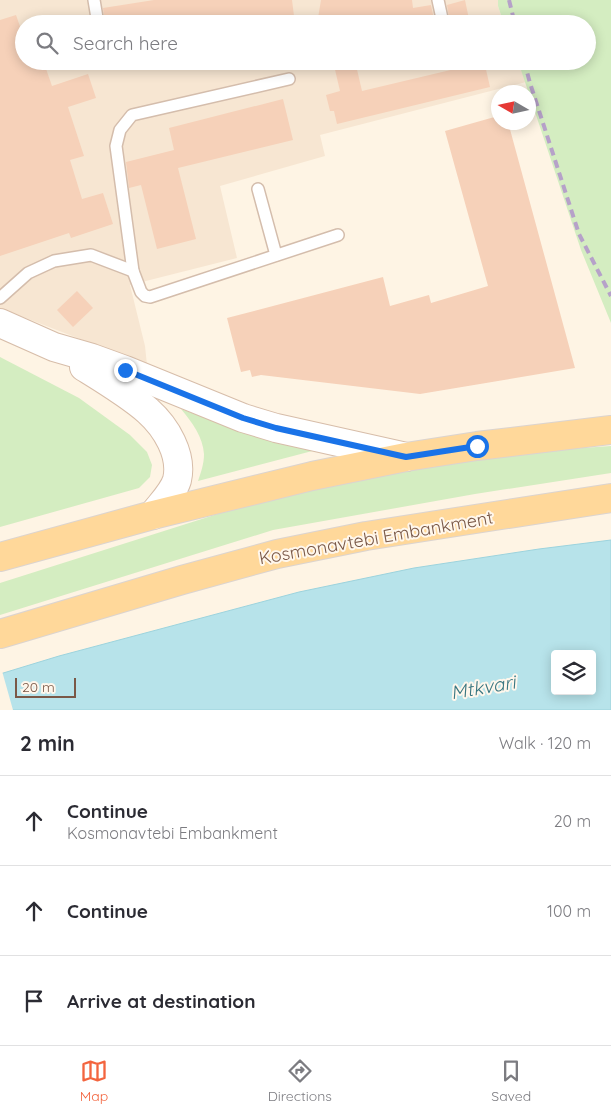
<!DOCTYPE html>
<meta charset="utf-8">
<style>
:root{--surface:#fff;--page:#f2f2f3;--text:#2b2b33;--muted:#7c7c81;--line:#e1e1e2;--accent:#f3653f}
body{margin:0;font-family:Quicksand,sans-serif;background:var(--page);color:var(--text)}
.controls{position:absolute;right:15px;bottom:15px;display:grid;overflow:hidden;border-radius:5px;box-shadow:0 2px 12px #0003}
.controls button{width:45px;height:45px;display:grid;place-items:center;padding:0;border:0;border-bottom:1px solid var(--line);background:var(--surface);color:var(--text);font:25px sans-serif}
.compass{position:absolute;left:491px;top:85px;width:45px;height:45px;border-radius:50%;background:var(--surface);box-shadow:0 2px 12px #0003;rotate:279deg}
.scale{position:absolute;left:15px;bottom:12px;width:61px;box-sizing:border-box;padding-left:5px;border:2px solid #7a5847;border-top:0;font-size:14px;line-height:18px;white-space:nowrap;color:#7a5847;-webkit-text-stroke:4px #fff7ec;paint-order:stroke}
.stop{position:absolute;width:15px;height:15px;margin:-11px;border:4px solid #1a73e8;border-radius:50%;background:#fff}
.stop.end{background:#1a73e8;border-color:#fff;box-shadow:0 1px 5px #0008}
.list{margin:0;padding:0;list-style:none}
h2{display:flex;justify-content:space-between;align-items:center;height:65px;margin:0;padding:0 20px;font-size:21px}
h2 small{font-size:16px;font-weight:400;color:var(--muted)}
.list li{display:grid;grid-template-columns:32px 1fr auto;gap:15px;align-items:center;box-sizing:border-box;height:90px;padding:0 20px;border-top:1px solid var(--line)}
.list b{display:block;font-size:19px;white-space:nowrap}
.list p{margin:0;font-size:16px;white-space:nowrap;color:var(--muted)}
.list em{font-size:16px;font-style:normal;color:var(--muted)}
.icon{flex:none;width:28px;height:28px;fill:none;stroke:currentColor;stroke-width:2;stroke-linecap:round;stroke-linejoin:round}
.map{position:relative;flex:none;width:611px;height:710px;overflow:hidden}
.search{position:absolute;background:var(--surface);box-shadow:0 2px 12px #0003;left:15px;right:15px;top:15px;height:55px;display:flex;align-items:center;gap:12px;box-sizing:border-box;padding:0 18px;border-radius:28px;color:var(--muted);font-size:19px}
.sheet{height:335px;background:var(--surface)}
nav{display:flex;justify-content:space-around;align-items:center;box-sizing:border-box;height:70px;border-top:1px solid var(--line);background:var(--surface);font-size:14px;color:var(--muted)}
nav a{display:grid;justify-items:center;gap:2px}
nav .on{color:var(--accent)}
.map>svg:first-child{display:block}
</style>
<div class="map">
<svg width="611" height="710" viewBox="0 0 611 710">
<rect width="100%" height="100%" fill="#fef4e4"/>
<polygon fill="#f7e6d2" points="0,0 498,0 498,6 504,24 24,24 24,61 518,61 526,82 320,135 325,156 220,186 237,258 130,285 145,346 147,365 0,308"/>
<g fill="#d4edc1">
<polygon points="498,0 611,0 611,323 581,250 518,61 587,61 587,24 504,24 498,6"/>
<polygon points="0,357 79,398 130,435 147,452 152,465 150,477 139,488 0,527"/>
<path d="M 181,409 L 251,435 L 316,450 L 198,481 C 201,472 204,464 204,454 C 203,437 192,422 181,409 Z"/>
<polygon points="611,446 611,473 475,494 273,530 0,615 0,583 268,498 382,474 498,454"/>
</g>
<path fill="#b7e3ea" stroke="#9cd3dd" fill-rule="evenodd" d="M 611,540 L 611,710 L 0,710 L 0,674 L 59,656 L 299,592 L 414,568 L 539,549 ZM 555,654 L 592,654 L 592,691 L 555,691 Z"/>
<polygon fill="#fef4e4" points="2,671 13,710 0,710 0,672"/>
<g fill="#f6d1b9">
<polygon points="154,0 292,0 295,24 105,24 103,8"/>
<polygon points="321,0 412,0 413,8 431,5 435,24 317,24"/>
<polygon points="465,0 470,24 450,24 447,5"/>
<polygon points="16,15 24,38 24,61 39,61 41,67 45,66 52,86 88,74 96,98 68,107 84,156 70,160 82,199 103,193 113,224 71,238 69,233 0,256 0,20"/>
<polygon points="333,61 355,61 362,91 459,68 457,61 484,61 490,87 337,124 334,111 330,111 326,95 340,91"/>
<polygon points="283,99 293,140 178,168 196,239 157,249 141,185 129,188 126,162 174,150 169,128"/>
<polygon points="498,116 498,122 508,122 575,368 420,394 261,375 252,377 250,370 241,372 227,318 383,277 390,306 429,295 431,303 488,286 445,131"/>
<polygon points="77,291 93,308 73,327 57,310"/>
</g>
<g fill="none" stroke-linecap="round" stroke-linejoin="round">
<defs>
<g id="lane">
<polyline points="94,0 98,24"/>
<polyline points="438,0 443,23"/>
<polyline points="289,79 132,115 120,130 116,146 133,271 141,292 145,296 150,297 338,235"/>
<polyline points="258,189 276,255"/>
<polyline points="0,298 28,273 54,261 91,255 133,271"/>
</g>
<g id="secondary">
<polyline points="0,323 54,347 92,358 125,370 243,418 276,428 406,457"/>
<path d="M 84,367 C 105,380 130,395 148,411 C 166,427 183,455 177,480 C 173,493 161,504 153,515"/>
</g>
<g id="primary">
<polyline points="0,557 153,515 312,476 406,457 477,446 611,430"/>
<polyline points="0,634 182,580 277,554 366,536 611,498"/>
</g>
</defs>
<use href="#lane" stroke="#d4bdac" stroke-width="14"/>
<use href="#secondary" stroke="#d7bda9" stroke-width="30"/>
<use href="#primary" stroke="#dcd4cf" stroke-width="30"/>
<use href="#lane" stroke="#fff" stroke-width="11"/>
<use href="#secondary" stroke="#fff" stroke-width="28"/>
<use href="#primary" stroke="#ffd89a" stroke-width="28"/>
<g stroke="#b6a1c9" stroke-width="4" stroke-dasharray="8 5" stroke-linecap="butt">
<polyline points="509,0 515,24"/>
<polyline points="524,61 530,83 579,234 611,296"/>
</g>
</g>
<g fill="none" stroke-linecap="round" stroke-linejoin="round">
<polyline stroke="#1a73e8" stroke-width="6" points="125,370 243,418 276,428 406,457 477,446"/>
</g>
<g text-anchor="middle" stroke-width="4" stroke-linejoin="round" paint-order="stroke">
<g font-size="18" fill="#7a5847" stroke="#fff7ec">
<text transform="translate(376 538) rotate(-10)" y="6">Kosmonavtebi Embankment</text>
</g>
<g font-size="19" font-style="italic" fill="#397680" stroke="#fff7ec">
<text transform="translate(483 687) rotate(-10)" y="7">Mtkvari</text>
</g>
</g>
</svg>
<div class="controls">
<button><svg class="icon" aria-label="layers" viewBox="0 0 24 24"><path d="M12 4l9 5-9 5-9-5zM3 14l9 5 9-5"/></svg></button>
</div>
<svg class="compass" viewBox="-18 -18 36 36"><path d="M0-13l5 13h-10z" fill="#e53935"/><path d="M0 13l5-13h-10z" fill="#7c7c81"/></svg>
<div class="scale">20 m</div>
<div class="stop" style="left:477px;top:446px"></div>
<div class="stop end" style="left:125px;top:370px"></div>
<div class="search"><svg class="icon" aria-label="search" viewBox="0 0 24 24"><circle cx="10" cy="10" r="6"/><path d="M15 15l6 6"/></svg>Search here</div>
</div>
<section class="sheet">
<h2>2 min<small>Walk · 120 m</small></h2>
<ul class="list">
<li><svg class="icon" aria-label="ahead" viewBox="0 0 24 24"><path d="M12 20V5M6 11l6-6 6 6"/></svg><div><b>Continue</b><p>Kosmonavtebi Embankment</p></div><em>20 m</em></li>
<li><svg class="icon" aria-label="ahead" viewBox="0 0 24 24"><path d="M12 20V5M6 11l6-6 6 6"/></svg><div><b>Continue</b></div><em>100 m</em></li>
<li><svg class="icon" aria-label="arrive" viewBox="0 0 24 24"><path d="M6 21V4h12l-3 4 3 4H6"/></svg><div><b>Arrive at destination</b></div></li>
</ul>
</section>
<nav>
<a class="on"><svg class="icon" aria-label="map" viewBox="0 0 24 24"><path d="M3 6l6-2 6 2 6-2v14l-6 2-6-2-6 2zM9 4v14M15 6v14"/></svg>Map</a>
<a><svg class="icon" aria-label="directions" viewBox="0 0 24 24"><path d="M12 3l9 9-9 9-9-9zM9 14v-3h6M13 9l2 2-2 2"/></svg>Directions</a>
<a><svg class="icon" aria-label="saved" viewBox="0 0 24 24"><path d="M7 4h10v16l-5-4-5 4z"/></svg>Saved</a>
</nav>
